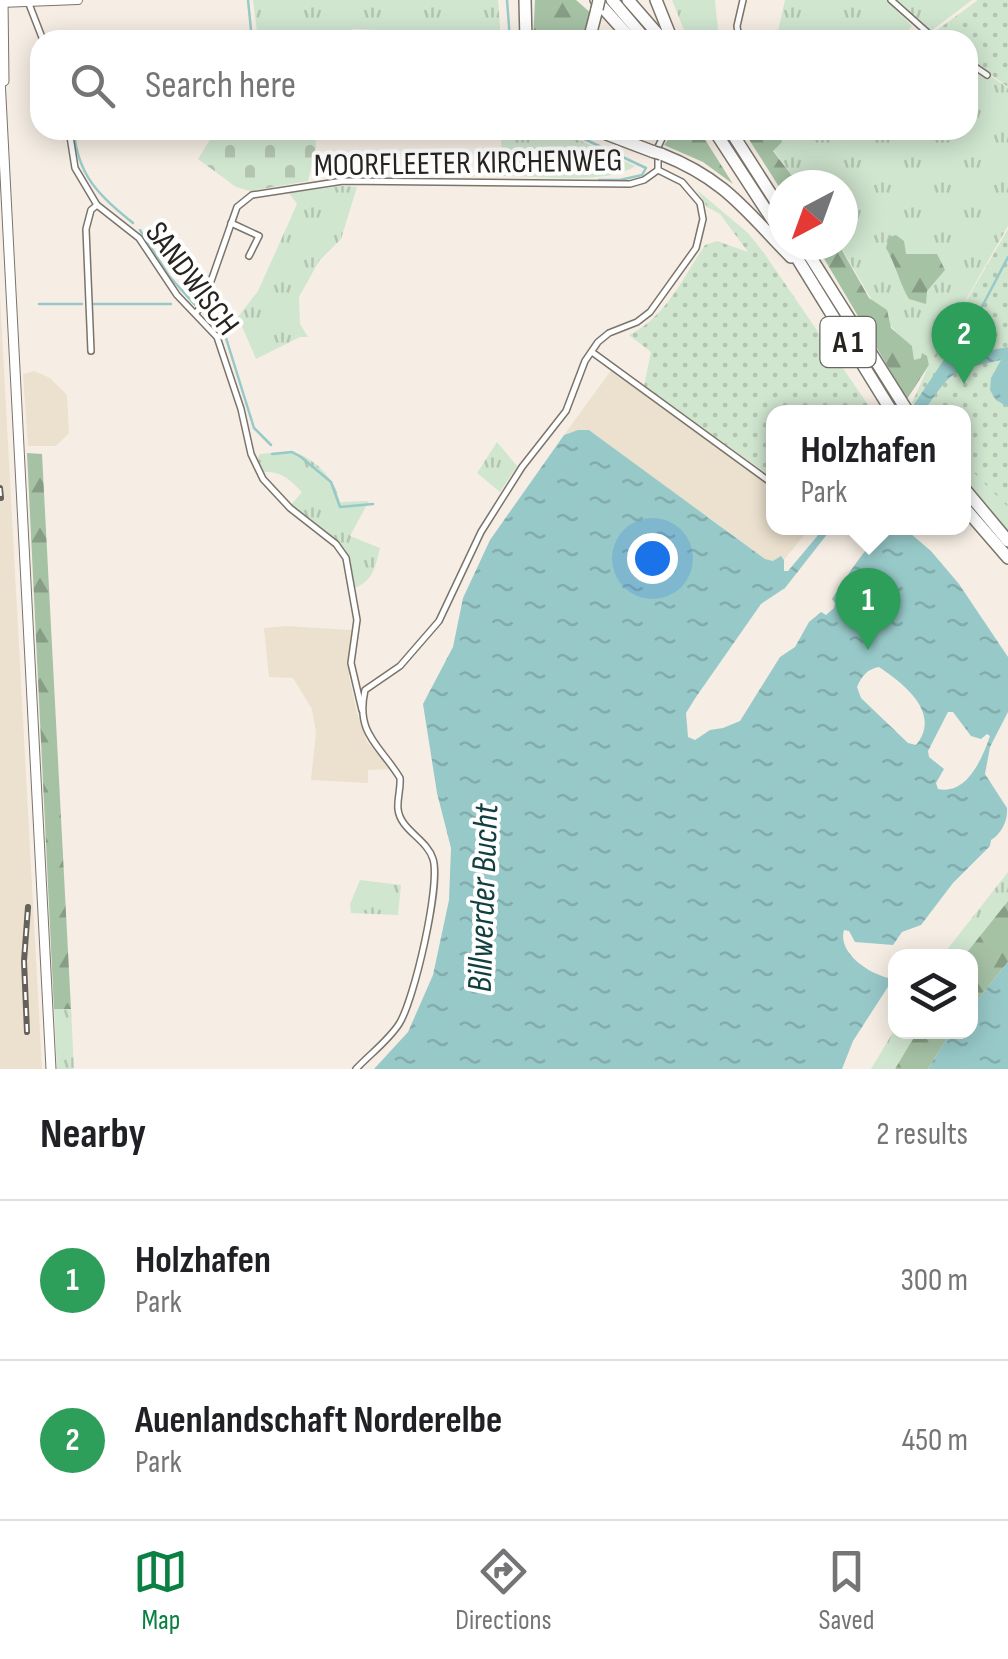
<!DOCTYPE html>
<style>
:root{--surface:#fff;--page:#f6f6f6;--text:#202124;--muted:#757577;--line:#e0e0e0;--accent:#0b8043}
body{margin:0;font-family:"Sofia Sans Condensed",sans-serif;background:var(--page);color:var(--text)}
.controls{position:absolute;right:30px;bottom:30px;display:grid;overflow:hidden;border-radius:20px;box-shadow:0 5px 25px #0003}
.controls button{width:90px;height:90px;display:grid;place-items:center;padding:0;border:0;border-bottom:2px solid var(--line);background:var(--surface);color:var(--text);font:50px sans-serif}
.compass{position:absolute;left:768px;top:170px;width:90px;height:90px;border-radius:50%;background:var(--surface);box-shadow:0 5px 25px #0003;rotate:221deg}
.you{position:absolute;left:652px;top:558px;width:35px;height:35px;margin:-25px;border:8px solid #fff;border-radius:50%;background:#1a73e8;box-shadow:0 0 0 15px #1a73e833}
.badge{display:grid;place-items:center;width:65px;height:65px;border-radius:50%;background:var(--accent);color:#fff;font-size:32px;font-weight:700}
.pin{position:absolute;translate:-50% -82px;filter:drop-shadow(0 2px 5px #0008)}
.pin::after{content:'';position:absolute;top:52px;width:35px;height:30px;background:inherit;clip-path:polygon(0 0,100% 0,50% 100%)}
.popup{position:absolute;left:766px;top:405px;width:205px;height:130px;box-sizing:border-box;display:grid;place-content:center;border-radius:20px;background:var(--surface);filter:drop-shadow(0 2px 8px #0005);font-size:32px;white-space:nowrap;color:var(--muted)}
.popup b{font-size:38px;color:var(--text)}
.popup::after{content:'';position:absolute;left:50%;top:100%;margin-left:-20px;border:20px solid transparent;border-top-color:var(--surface)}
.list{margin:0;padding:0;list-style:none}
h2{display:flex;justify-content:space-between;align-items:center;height:130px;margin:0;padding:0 40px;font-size:42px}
h2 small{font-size:32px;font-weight:400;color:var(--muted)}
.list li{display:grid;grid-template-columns:65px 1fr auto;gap:30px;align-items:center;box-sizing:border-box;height:160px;padding:0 40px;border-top:2px solid var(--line)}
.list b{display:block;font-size:38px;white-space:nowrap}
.list p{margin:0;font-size:32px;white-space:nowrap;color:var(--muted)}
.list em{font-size:32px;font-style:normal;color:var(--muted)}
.icon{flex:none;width:55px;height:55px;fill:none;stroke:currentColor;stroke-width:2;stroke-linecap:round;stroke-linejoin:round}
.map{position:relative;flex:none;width:1008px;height:1069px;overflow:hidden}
.search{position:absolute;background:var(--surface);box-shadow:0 5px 25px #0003;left:30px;right:30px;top:30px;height:110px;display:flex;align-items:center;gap:25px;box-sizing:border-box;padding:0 35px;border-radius:30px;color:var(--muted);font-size:38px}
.sheet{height:450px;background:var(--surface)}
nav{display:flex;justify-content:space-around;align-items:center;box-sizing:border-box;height:140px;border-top:2px solid var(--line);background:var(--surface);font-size:28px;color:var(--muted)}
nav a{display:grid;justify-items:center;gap:5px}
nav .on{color:var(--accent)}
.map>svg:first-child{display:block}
</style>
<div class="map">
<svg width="1008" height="1069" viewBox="0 0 1008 1069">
<defs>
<pattern id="grass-tufts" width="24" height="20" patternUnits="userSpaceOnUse" patternTransform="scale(2.5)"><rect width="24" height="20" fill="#d0e6cf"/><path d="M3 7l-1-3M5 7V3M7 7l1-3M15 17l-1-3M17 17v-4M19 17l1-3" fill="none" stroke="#b3c5b1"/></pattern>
<pattern id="forest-firs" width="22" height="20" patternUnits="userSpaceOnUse" patternTransform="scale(2.5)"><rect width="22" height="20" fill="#a6c2a5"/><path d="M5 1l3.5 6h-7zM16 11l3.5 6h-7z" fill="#879d86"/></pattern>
<pattern id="cemetery-stones" width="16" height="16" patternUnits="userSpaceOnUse" patternTransform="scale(2.5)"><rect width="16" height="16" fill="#d0e6cf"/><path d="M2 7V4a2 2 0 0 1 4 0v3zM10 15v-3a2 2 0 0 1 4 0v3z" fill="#b3c5b1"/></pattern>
<pattern id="park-dots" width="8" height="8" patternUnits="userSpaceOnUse" patternTransform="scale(2.5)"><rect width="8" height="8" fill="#d0e6cf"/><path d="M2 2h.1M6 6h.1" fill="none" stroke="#b3c5b1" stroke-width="1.8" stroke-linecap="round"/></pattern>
<pattern id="water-ripples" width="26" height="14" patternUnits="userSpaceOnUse" patternTransform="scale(2.5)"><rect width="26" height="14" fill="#98c9c9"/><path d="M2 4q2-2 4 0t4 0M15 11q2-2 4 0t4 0" fill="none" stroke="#83acac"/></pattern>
</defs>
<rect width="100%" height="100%" fill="#f6eee4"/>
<g fill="#ece1cf">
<polygon points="0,296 42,1069 0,1069"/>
<polygon points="615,365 773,478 773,528 810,528 784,560 781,557 773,561 765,559 710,518 571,432 564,435"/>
<polygon points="34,371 50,378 67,395 69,433 56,446 28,446 23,374"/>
<polygon points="286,626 352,630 349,677 357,713 367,742 391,769 368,770 368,783 311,780 316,733 312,709 293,678 269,677 264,628"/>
</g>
<g fill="url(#grass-tufts)">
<polygon points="253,0 498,0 501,40 385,40 379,30 353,29 344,40 258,40"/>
<polygon points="672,0 715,0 719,40 688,40"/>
<polygon points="785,0 886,0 912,26 900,40 783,40 778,31"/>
<polygon points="896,0 972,0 931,31"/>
<path d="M 968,67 L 984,78 L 988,74 L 1008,88 L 1008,226 L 929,365 L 927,356 L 914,360 L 912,346 C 877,319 863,281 839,245 L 843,245 L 843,185 L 799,185 L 759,130 L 968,130 Z"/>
<path d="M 508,130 L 558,130 L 635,166 C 609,185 537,176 503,176 L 501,138 Z"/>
<polygon points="341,186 357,187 341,239 319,261 299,297 300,324 308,337 300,337 256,359 238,317 258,291 297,204 289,193"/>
<polygon points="963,415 1008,443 1008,531 963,476"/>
<polygon points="497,442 517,466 500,492 477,473"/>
<path d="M 292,451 C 315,459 335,478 340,502 L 369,501 L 350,536 L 380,548 C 376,565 373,582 354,588 L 345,549 L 291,505 L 302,492 C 288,478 282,471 262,472 L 256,460 L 260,454 Z"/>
<polygon points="1008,872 1008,901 964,956 942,956"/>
<polygon points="360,880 401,885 398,915 351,913 350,904"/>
<polygon points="54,1009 71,1009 74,1069 57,1069"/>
<polygon points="895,1029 896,1032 917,1032 895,1069 871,1069"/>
</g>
<g fill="url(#forest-firs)">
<polygon points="535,0 576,0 592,14 584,40 533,40"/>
<polygon points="675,130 699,130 733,184 703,162 664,145"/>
<polygon points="743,130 778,130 782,142 773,151 799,185 783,185 783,193"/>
<path d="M 896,235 L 904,241 L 906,254 L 937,254 L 945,270 L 927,291 L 926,304 L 909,299 C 899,282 896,265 886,248 L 889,237 Z"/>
<polygon points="816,245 839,245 869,298 887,310 891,328 912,346 914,360 921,358 922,353 927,356 929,365 907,399"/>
<polygon points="27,453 42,454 71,1009 54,1009"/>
<polygon points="1008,901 1008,962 971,1008 970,956 964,956"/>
<polygon points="917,1032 951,1032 928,1069 895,1069"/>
</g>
<polygon fill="url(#cemetery-stones)" points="216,130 315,130 316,147 308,181 250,191 236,187 198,159"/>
<g fill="url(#park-dots)">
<polygon points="978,0 1008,0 1008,87 968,58 968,40 943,40 933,33"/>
<path d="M 697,190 L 748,233 L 764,253 L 873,412 L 773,412 L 773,478 L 644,386 L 651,352 L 629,335 C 665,318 683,278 705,245 L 717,241 L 748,252 L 720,214 L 707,207 Z"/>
<polygon points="1008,229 1008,507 963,462 963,412 920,412 912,403 929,365"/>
</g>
<g fill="url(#water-ripples)" fill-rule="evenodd">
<path d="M 959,337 L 972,345 L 974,353 L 1008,347 L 1008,407 L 996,400 L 990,390 L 991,378 L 1001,360 C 949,372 954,369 924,411 L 909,412 Z"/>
<path d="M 578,430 L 589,430 L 597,436 L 765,559 L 773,561 L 781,556 L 784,560 L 784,571 L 788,571 L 824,528 L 832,528 L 785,588 L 761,604 L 696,697 L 686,713 L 688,737 L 695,740 L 710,730 L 723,728 L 740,721 L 780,657 L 795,647 L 809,622 L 821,612 L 826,615 L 834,608 L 835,603 L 832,599 C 848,573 865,550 884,528 L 904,528 L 931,551 L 959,584 L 1008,657 L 1008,712 L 990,747 L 985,774 L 1007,808 C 1008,821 1001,834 991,840 L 990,846 L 953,883 L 921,925 L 902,932 L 893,945 L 855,942 L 849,931 L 844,930 C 837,954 872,976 893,979 L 853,1041 L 842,1069 L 374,1069 L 408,1032 L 433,975 L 449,900 L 451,848 L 437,793 L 423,704 L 453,647 L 463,598 L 490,540 L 564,435 ZM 879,667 C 904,684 942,713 916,745 L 908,743 L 861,698 L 857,687 C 862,676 867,669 879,667 ZM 948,712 L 953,712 L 971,736 L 981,739 L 987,734 L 990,736 C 982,759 967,795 938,789 L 936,783 L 944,769 L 929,757 L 928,751 Z"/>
<polygon points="1008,962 1008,1069 928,1069 951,1032 970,1032 971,1008"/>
</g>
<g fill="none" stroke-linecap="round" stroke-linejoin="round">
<g stroke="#98c9c9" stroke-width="2.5">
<polyline points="248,0 252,40"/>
<polyline points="507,0 510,40"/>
<path d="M 74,130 C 77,176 100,196 133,223"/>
<polyline points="565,130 646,168 642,175 620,180 599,180"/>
<polyline points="140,230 169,276 195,305"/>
<polyline points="39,304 82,304"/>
<polyline points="92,304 171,304"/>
<polyline points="205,313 226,338 254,428 271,445"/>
<polyline points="965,339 1008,257"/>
<polyline points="272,454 292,452 301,457 331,482 340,507 373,504"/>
</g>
<defs>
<g id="street">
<polyline points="891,0 936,40"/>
<polyline points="29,4 43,40"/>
<polyline points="739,40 737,26 743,0"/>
<polyline points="968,62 987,75"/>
<polyline points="69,130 75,168 97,205 139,238 177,295 217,337 241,409 251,454 263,479 290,508 336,544 346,558 357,620 351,663 362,710"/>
<polyline points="658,170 658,147 666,130"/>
<polyline points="231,223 259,236 249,256"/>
<polyline points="196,313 203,304 237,207 252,195 343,181 630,184 644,180 658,170"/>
<polyline points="91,351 86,229 91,210 97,205"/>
<polyline points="592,352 773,484"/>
<path d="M 356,1069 C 370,1054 388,1041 399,1024 C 414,1001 441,884 433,859 C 427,839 400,830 398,809 C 397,799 401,788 400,778 C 380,745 355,734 365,690 L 400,666 L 439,621 L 481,532 L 522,467 L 566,411 L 585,361 L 598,342 L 609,333 L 637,322 L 650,312 L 696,248 L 703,219 L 700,203 L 682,182 L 658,170"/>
</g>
<polyline id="secondary" points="0,3 78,0"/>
<g id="primary">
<polyline points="3,0 4,81"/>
<polyline points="0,78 51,1069"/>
</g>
<g id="highway">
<polyline points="525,0 526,40"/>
<polyline points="596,0 632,40"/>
<polyline points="612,0 646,40"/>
<polyline points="628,0 663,40"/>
<polyline points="656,0 672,40"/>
<polyline points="589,40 597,9"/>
<polyline points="596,130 654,152"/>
<polyline points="714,130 783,236"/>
<polyline points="730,130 783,213"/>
<path d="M 661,154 C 725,179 746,211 791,257"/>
<polyline points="789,245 892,412"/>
<polyline points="803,245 908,412"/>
<polyline points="963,487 1008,541"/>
<polyline points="963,506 1008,558"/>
</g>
</defs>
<use href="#street" stroke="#7a746a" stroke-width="8"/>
<use href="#secondary" stroke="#7a746a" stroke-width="10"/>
<use href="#primary" stroke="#7a746a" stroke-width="11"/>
<use href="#highway" stroke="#7a746a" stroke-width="14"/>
<use href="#street" stroke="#fff" stroke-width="5"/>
<use href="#secondary" stroke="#fff" stroke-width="8"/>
<use href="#primary" stroke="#fff" stroke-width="9"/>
<use href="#highway" stroke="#fff" stroke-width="11"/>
<defs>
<g id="rail">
<polyline points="0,488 1,498"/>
<polyline points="27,1032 24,961 28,907"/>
</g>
</defs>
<use href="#rail" stroke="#65605a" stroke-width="6"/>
<use href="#rail" stroke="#fff" stroke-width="2.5" stroke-dasharray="8" stroke-linecap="butt"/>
<defs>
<g id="highway-bridge">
<polyline points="597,9 599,0"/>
<polyline points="654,152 661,154"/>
</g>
</defs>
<use href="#highway-bridge" stroke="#7a746a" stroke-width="14" stroke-linecap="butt"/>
<use href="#highway-bridge" stroke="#fff" stroke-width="11"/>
</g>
<g text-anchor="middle" stroke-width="8" stroke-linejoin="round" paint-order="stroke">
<rect fill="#fff" stroke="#686663" stroke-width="2.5" x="820.5" y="317" width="55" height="50" rx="8"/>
<g font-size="30" font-weight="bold" fill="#272420">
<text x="848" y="352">A 1</text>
</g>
<g font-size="32" fill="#272420" stroke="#fff">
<text transform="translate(468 162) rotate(-1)" y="11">MOORFLEETER KIRCHENWEG</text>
<text transform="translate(193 278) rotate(53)" y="11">SANDWISCH</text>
</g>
<g font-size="35" font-style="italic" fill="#113f40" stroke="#fff">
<text transform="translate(482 898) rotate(-88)" y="12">Billwerder Bucht</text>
</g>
</g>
</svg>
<div class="controls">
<button><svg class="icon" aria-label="layers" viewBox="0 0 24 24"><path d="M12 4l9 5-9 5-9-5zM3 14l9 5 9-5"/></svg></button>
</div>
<svg class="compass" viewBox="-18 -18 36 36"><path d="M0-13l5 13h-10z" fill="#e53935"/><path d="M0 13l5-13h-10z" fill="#757577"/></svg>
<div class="you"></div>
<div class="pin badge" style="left:868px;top:650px;background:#2e9e5b">1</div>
<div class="popup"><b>Holzhafen</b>Park</div>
<div class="pin badge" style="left:964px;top:384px;background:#2e9e5b">2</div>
<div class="search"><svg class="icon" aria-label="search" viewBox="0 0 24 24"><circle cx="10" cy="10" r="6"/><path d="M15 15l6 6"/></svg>Search here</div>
</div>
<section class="sheet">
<h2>Nearby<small>2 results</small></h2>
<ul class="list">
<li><span class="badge" style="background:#2e9e5b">1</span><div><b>Holzhafen</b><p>Park</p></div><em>300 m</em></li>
<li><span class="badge" style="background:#2e9e5b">2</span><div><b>Auenlandschaft Norderelbe</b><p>Park</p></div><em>450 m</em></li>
</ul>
</section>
<nav>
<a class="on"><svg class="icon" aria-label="map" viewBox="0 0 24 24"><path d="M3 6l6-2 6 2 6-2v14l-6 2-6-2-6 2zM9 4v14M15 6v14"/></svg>Map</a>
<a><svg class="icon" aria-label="directions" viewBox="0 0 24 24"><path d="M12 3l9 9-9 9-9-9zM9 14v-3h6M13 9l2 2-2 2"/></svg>Directions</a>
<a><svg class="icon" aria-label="saved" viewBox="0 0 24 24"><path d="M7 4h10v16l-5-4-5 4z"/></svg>Saved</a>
</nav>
